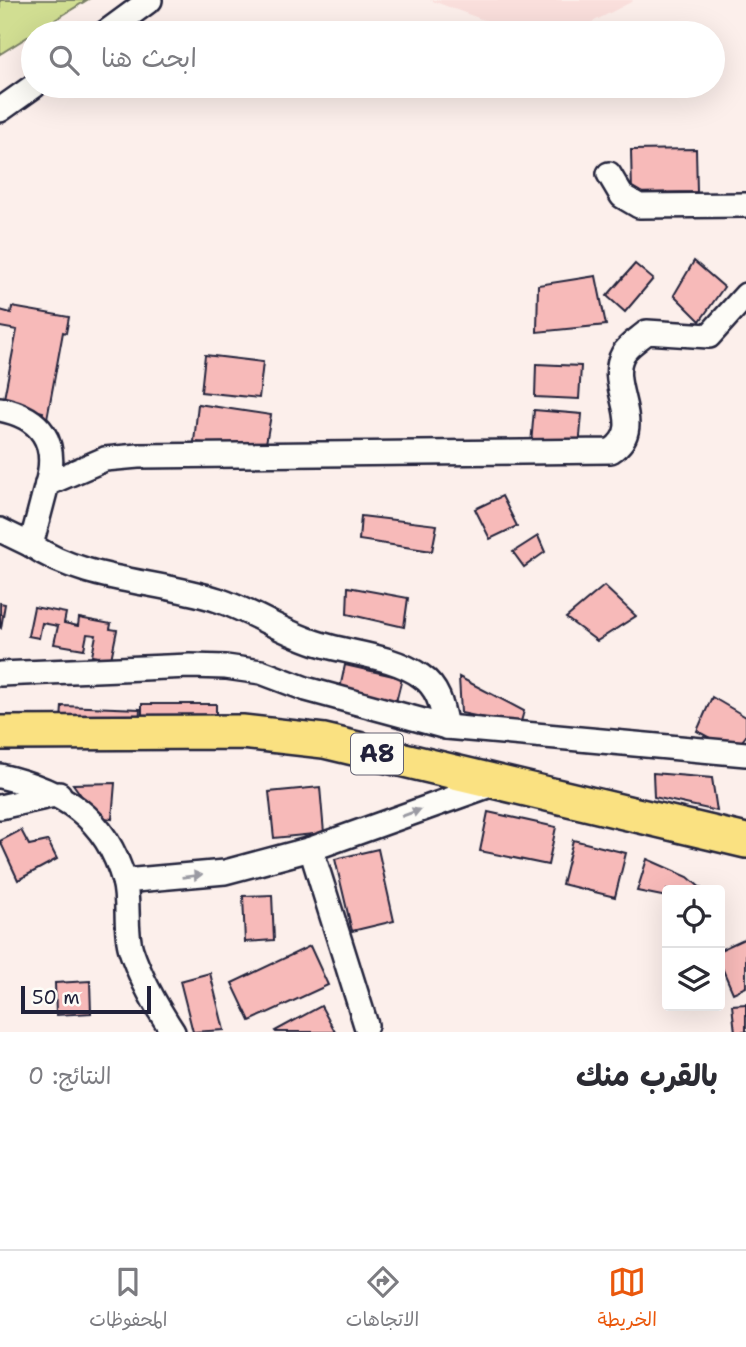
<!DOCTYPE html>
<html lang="ar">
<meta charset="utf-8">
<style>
:root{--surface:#fff;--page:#f7f7f7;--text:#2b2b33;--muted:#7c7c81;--line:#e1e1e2;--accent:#ea580c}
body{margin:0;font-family:"Shantell Sans","Playpen Sans Arabic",sans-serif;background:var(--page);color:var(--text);direction:rtl}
.controls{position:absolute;right:21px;bottom:21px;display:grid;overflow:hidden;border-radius:7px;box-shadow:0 7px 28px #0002}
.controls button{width:63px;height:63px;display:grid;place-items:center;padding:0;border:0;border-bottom:2px solid var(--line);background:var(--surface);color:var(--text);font:35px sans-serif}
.scale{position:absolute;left:21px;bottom:18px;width:130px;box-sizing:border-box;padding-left:7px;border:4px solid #22223b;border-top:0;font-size:19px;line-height:24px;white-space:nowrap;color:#22223b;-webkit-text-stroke:5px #fdfcf7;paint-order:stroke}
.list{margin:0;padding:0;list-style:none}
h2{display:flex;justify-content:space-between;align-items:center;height:91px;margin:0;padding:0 28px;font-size:30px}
h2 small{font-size:23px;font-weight:400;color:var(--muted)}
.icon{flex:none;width:38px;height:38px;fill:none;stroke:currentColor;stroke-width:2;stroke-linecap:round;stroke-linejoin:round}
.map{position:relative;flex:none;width:746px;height:1032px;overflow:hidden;direction:ltr}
.search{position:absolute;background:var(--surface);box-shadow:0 7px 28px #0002;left:21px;right:21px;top:21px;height:77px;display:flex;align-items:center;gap:18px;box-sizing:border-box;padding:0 24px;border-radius:38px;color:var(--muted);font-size:26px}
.sheet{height:217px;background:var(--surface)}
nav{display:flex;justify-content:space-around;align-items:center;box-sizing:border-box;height:98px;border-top:2px solid var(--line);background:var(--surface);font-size:19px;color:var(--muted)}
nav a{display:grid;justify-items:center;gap:4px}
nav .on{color:var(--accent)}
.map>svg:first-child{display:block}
</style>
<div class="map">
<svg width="746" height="1032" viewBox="0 0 746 1032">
<rect width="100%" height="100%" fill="#fcefeb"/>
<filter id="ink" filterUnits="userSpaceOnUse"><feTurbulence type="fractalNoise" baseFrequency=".0143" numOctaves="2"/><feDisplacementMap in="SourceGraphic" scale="14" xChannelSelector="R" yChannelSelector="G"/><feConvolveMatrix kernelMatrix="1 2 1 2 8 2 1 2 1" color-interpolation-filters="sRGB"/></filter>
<g filter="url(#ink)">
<polygon fill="#fadfdc" points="430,0 632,0 633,1 571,33 519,33"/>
<polygon fill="#d1de92" stroke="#7a8066" stroke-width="2" points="0,0 87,0 0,54"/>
<g fill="#f7bab9" stroke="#22223b" stroke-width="2">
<polygon points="696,149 697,192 632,193 631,150"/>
<polygon points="694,261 724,287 700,321 674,295"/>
<polygon points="635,264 653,279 625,312 607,296"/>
<polygon points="596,276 606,325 537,332 538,285"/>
<polygon points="12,307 69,317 66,333 63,332 47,419 42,418 43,412 38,411 37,415 2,409 17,330 0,327 0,310 11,313"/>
<polygon points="205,355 263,362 259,398 201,392"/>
<polygon points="536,364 581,366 579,399 535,397"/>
<polygon points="198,404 271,415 265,449 194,442"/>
<polygon points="534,410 582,414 579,448 531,444"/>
<polygon points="502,496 517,526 490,539 475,509"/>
<polygon points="361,516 437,525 432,551 359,540"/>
<polygon points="538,536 545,552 524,567 513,552"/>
<polygon points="604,586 636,616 597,641 566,618"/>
<polygon points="348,587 408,598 404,627 347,614"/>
<polygon points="0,603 5,604 1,628 0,627"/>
<polygon points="34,607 66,613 64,623 78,626 79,618 111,624 110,629 117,630 111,659 92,656 96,635 87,634 84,649 54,644 58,626 42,623 39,638 28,636"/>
<polygon points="345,665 402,678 395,706 339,693"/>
<polygon points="459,677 524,711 520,725 461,713"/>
<polygon points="712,697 746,717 746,736 734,751 697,731"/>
<rect x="142" y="704" width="74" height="18"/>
<polygon points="62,706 140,709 139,724 61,721"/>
<polygon points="653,773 712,778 717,811 654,797"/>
<polygon points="115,783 112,819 90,816 85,801 73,784"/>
<polygon points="320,787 324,833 274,838 269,792"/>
<polygon points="488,812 556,827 548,865 480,851"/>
<polygon points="21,830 29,845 48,841 57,859 18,880 0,841"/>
<polygon points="573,840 626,853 615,897 562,884"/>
<polygon points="378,849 394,921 352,931 335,859"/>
<polygon points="647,859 688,877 703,890 667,890 667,897 637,891"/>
<polygon points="272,895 274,940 245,942 243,896"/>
<polygon points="746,938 746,987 733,993 720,963 720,950"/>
<polygon points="310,946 328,985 250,1021 232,983"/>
<polygon points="210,973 224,1030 193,1032 180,981"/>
<polygon points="90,981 91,1013 56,1015 55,983"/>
<polygon points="746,1004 746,1032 735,1032 732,1005"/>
<polygon points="321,1006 335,1032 276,1032 275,1031"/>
</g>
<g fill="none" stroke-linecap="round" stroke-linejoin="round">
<defs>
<g id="minor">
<polyline points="105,33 150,0"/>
<polyline points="0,110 34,86"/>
<polyline points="609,174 622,196 639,206 746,205"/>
<path d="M 0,409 C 41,417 59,442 47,484"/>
<polyline points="0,530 31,545"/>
<polyline points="0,674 190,666 226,667 261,672 306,689 446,727 746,754"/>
<path d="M 446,727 C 442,707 439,688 421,676 C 393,656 353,654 320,644 C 285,634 254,612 218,600 C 157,580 85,582 31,545 L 47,484 L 105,459 L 138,456 L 611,451 C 649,427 605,386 623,354 C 628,345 639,339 647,332 L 709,336 L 746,295"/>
<path d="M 0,776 C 61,790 106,816 124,881 C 130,903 124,929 131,950 C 141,980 156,1006 173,1032"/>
<polyline points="0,807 59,794"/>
<polyline points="311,849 366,1025"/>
<polyline points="124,881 225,872 311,849 496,783"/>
</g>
<polyline id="highway" points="0,733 242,732 324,741 746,841"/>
</defs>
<use href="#minor" stroke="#22223b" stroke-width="28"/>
<use href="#highway" stroke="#22223b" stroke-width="38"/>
<use href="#minor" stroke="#fdfcf7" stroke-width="23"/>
<use href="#highway" stroke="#fae181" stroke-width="33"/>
</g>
<defs><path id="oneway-solid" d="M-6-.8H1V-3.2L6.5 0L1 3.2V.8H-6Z" transform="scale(1.75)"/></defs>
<g fill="#9a9aa2">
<use href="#oneway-solid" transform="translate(411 813) rotate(-20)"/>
<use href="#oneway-solid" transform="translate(192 876) rotate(-7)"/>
</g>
</g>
<g text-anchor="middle" stroke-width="6" stroke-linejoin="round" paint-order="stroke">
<rect fill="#fdfcf7" stroke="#646373" stroke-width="2" x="351" y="733.5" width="52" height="41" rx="5"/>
<g font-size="24" font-weight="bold" fill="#22223b">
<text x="377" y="762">A8</text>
</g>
</g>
</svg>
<div class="controls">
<button><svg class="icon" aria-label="locate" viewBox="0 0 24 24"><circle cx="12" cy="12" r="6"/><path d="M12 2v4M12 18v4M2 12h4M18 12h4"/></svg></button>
<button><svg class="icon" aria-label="layers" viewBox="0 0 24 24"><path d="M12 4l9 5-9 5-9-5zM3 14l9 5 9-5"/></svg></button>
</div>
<div class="scale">50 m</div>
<div class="search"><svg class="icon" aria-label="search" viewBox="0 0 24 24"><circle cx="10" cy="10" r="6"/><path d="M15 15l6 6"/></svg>ابحث هنا</div>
</div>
<section class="sheet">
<h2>بالقرب منك<small>النتائج: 0</small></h2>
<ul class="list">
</ul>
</section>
<nav>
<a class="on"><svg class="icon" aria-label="map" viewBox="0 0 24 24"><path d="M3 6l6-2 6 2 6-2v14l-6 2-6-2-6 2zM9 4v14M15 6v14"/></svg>الخريطة</a>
<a><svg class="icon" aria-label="directions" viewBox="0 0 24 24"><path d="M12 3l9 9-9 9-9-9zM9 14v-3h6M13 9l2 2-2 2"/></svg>الاتجاهات</a>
<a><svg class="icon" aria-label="saved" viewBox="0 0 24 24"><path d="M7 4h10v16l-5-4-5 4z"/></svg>المحفوظات</a>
</nav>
